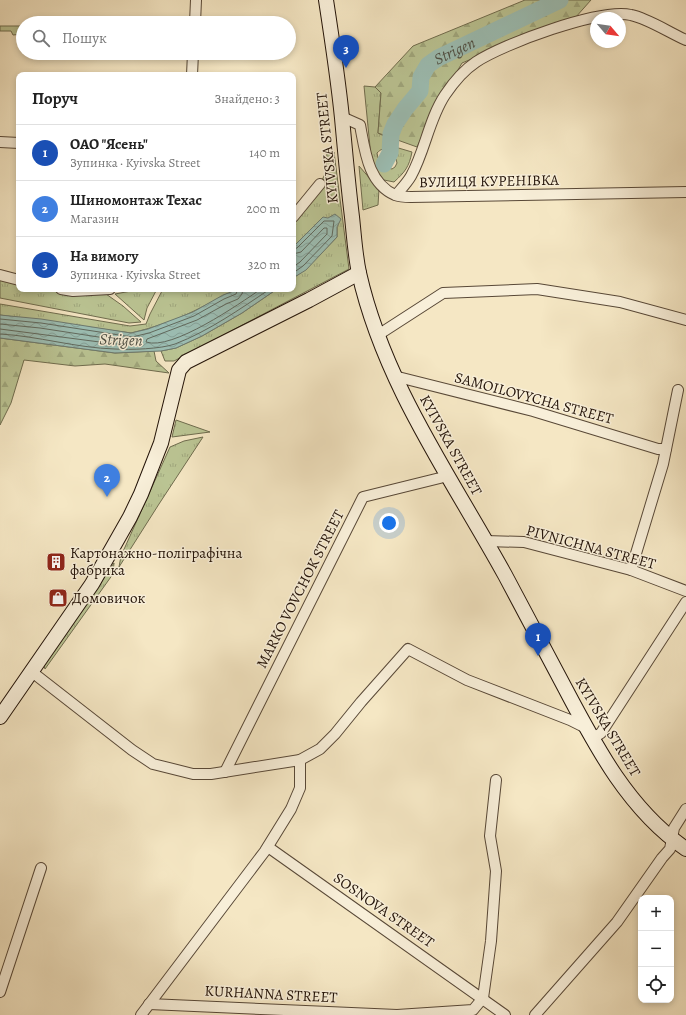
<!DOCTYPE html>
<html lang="uk">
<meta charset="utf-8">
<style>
:root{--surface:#fff;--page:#f6f6f6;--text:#222;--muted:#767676;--line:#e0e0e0;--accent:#db2777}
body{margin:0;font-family:Alegreya,serif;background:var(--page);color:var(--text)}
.controls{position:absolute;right:12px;bottom:12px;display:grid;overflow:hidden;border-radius:8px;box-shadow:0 2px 6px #0003}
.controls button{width:36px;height:36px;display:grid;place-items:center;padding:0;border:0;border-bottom:1px solid var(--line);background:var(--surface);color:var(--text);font:20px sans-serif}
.compass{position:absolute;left:590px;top:12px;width:36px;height:36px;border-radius:50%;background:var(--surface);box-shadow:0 2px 6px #0003;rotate:119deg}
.you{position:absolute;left:389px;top:523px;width:14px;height:14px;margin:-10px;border:3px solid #fff;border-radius:50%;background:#1a73e8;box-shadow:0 0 0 6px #1a73e833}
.badge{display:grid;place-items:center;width:26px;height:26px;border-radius:50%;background:var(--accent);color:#fff;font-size:13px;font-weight:700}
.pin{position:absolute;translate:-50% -33px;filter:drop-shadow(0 1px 2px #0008)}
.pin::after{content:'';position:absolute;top:21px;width:14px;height:12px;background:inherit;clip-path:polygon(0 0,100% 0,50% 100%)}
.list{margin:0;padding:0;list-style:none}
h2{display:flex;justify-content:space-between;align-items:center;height:52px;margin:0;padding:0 16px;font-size:17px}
h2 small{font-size:13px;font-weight:400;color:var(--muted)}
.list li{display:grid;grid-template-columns:26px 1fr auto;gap:12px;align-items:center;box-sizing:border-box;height:56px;padding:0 16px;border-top:1px solid var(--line)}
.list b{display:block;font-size:15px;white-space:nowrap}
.list p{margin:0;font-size:13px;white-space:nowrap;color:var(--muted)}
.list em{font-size:13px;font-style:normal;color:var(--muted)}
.icon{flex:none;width:22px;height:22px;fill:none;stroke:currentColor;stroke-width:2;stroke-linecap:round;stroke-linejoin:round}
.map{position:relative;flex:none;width:686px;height:1015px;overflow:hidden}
.search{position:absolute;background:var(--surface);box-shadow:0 2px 6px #0003;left:16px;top:16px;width:280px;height:44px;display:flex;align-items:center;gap:10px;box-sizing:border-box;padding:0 14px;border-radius:22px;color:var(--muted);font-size:15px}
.panel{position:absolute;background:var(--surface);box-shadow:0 2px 6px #0003;left:16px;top:72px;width:280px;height:220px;border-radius:8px}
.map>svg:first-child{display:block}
</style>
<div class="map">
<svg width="686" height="1015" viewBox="0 0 686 1015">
<defs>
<pattern id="grass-tufts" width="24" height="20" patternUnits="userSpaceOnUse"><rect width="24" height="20" fill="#bbc594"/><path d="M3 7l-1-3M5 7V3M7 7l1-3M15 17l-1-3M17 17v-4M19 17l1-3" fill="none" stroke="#a0a87e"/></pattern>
<pattern id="forest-firs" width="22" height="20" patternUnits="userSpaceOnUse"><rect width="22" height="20" fill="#bbc594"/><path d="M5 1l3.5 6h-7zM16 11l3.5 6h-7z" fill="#a0a87e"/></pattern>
<pattern id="water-waves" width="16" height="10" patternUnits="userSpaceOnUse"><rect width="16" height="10" fill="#9cbfb5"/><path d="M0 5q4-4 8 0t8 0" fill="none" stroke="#86a39a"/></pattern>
</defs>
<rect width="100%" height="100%" fill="#f5e7c4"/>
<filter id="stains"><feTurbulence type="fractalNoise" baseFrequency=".005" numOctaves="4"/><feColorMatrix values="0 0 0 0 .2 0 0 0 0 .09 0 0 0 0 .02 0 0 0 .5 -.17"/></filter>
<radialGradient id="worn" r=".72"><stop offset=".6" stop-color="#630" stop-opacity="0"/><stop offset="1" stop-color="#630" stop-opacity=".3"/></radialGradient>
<g fill="url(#grass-tufts)" stroke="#6f6c4e">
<path d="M 364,86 L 375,87 L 381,92 L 378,133 L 390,139 L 387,151 C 383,148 381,149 377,153 L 378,158 L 388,168 L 392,169 L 395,167 L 397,163 L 396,159 L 392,155 L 395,147 L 412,152 C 409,167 405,172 394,182 L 379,179 L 372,167 Z"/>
<polygon points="334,152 349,269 174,361 165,361 161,351 176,348 202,336 242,313 277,289 293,289 293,278 306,269 337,237 337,227 310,230 293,247 293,217 320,184 326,172 327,153"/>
<polygon points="359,166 379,189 378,205 363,210"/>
<polygon points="0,278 19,284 19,289 44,289 62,293 106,294 123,306 141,322 129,323 0,298"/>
<polygon points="142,289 157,289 147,308 144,320 115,294"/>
<path d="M 163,289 L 239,289 C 223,295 209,304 194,311 C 174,321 152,328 131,333 L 0,315 L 0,304 L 130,326 L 146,324 L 150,314 Z"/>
<polygon points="176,420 210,432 172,437"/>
<polygon points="203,437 159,504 119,567 121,556 170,447 184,441"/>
<polygon points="114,563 113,574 45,669 44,666 46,662 92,596"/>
</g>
<g fill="url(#forest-firs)" stroke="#6f6c4e">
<polygon points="525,0 591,0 575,18 548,27 462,63 434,111 417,147 378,133 381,93 375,87 413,46"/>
<polygon points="0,338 115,353 154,351 156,361 169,373 105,364 75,366 24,360 11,403 0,425"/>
</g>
<polygon fill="#bbc594" stroke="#6f6c4e" points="0,26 23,26 23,34 13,35 11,31 0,31"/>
<g fill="url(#water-waves)" stroke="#6c7a70">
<polygon points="335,214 341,219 337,227 337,237 306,270 293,278 293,247 323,217 328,218"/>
<polygon points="239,289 277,289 242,313 202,336 176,348 161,351 115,353 0,338 0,315 41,319 131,333 148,329 193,312 223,295"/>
</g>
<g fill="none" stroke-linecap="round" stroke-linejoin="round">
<g stroke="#60695e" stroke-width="1">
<polyline points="293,249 297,248 324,221 334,221 332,236 303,266 293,273"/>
<polyline points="293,254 301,252 324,228 327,228 327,234 300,262 293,267"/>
<path d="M 243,289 L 242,294 L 238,299 L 226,304 L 197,320 L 147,339 L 146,342 C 172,351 239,304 261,289"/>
<polyline points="0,319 41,323 132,337 149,333 194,316 224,299 236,294 238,289"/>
<polyline points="0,324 40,328 118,340 121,340 122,342 121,344 115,344 0,329"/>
<path d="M 0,334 C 38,336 76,348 115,349 C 130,350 161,349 175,344 C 209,331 240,309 270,289"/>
</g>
<path stroke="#9cbfb5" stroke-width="17" id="s1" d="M 384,164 L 390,153 L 391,134 L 395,124 L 405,109 L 420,91 L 421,77 L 428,65 L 438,58 L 560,0"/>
<defs>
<g id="street">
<polyline points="195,23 196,0"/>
<polyline points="192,75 193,53"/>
<path d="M 342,117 L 360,125 C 365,151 368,183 395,195 C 400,197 406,197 411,197 L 686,192"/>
<polyline points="0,142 19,143"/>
<path d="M 396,195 C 401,189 407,183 411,176 C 425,151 429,119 445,95 C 453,83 464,70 476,62 C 503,44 600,8 631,15 C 647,18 670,33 686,40"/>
<polyline points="293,217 320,184"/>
<polyline points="0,275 19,280"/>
<polyline points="61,289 73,291 110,289"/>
<polyline points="378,335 443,293 537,289 620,302 686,320"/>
<polyline points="394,376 533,411 658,449 666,449"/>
<polyline points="486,541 524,542 631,570 686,591"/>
<polyline points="631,570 663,464 678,390"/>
<polyline points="32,672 132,750 153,764 193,774 211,774 300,760 320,749 335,734 361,702 408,649 467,680 570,720 586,728"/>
<polyline points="592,739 601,733 686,602"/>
<polyline points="225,772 363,497 448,476"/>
<polyline points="268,847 505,1015"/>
<polyline points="0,992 41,868"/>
<polyline points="149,1004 397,1015 473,1010 483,998 491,941 496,871 490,836 496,780"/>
<polyline points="141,1015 265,851 291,809 300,788 300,760"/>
<polyline points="535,1015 617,922 662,858 670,849 674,828 686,809"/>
</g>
<g id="secondary">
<path d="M 326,0 C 332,39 338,78 342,118 C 345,151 348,184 352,217 C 354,235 355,254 359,273 C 384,384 451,477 505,575 C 525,612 545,650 565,688 C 596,747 629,810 686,849"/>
<polyline points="0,717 92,584 130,517 141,494 161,443 179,370 186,362 309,300 359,273"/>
</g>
</defs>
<use href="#street" stroke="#584837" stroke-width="12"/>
<use href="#secondary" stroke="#231308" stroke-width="16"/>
<use href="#street" stroke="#f8efd9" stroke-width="10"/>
<use href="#secondary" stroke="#f8efd9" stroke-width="14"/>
</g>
<defs>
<symbol id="building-square" viewBox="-11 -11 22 22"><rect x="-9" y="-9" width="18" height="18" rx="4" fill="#8f2418" stroke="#f8efd9"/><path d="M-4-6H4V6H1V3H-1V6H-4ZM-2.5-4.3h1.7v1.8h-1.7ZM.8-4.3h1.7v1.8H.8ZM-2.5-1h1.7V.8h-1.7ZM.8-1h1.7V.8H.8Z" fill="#fff"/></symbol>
<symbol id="shop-square" viewBox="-11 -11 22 22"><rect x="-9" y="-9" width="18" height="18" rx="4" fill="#8f2418" stroke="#f8efd9"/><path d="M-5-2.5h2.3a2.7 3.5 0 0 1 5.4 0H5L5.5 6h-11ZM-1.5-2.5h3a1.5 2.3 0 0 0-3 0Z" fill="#fff"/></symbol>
</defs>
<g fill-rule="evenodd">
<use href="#building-square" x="45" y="551" width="22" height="22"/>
<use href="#shop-square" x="47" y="587" width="22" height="22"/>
</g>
<g text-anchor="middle" stroke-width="3" stroke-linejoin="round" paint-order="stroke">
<g font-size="15" fill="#231308" stroke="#f8efd9">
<text transform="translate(327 148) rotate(-96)" y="5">KYIVSKA STREET</text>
<text transform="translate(489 181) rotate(-1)" y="5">ВУЛИЦЯ КУРЕНІВКА</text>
<text transform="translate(534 398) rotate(15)" y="5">SAMOILOVYCHA STREET</text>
<text transform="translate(451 445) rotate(61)" y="5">KYIVSKA STREET</text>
<text transform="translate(591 547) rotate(15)" y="5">PIVNICHNA STREET</text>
<text transform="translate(300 589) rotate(-63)" y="5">MARKO VOVCHOK STREET</text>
<text transform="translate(608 727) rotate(59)" y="5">KYIVSKA STREET</text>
<text transform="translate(384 910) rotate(35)" y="5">SOSNOVA STREET</text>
<text transform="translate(271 994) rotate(3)" y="5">KURHANNA STREET</text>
</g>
<g font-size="15" fill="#231308" stroke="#f8efd9" text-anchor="start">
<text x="70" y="558">Картонажно-поліграфічна<tspan x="70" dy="17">фабрика</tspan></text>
<text x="72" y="603">Домовичок</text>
</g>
<g font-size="16" font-style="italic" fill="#4d4f45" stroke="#f8efd9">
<text dy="6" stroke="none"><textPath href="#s1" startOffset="142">Strigen</textPath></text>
<text transform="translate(121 339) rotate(2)" y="6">Strigen</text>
</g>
</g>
<rect width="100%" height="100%" filter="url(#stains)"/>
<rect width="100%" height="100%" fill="url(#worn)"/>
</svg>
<div class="controls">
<button>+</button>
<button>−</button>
<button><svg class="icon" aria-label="locate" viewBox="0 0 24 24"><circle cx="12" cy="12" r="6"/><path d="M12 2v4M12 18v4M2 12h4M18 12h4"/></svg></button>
</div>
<svg class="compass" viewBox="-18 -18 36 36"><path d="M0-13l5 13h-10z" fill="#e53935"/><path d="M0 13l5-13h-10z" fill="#767676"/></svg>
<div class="you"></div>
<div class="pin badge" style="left:538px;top:656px;background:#1a4fb4">1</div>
<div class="pin badge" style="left:107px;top:497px;background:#3f7fe0">2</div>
<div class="pin badge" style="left:346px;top:68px;background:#1a4fb4">3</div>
<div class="search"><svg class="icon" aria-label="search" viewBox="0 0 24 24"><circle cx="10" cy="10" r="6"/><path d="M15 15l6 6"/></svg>Пошук</div>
<section class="panel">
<h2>Поруч<small>Знайдено: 3</small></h2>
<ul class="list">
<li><span class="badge" style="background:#1a4fb4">1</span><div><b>ОАО &quot;Ясень&quot;</b><p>Зупинка · Kyivska Street</p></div><em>140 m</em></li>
<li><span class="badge" style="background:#3f7fe0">2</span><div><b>Шиномонтаж Техас</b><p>Магазин</p></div><em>200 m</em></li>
<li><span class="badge" style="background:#1a4fb4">3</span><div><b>На вимогу</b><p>Зупинка · Kyivska Street</p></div><em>320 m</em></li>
</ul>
</section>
</div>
